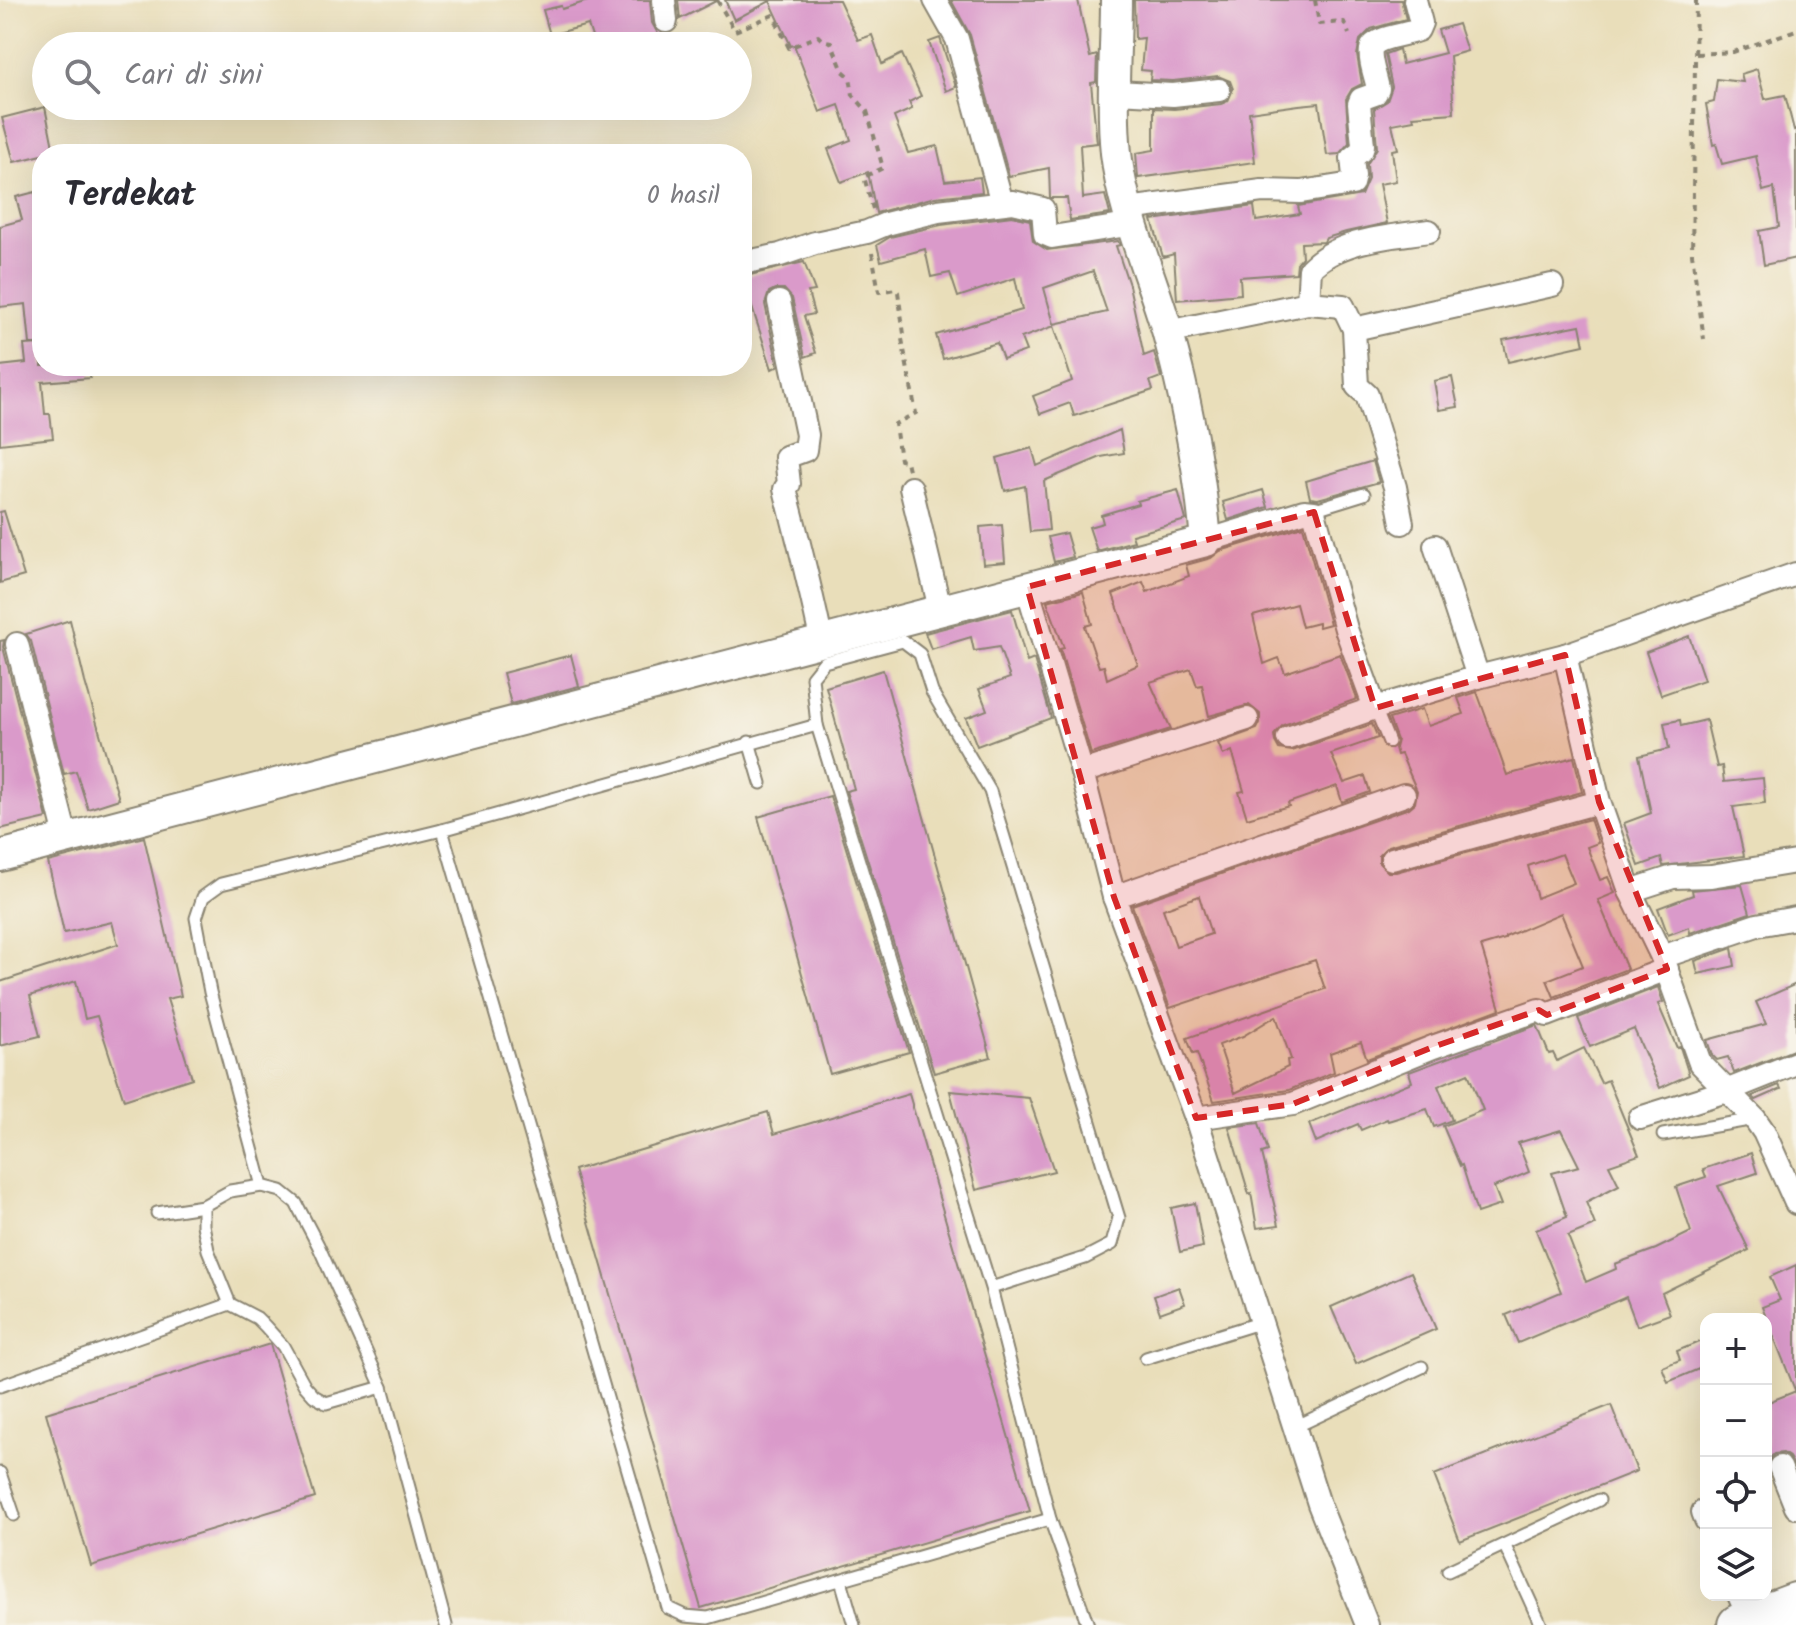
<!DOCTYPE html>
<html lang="id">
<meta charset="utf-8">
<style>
:root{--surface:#fff;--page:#f2f2f3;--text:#2b2b33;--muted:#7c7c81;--line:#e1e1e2}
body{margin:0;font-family:Kalam,sans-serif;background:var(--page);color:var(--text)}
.controls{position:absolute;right:24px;bottom:24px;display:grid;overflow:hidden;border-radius:16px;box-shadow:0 8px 32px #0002}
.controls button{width:72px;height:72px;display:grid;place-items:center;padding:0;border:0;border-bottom:2px solid var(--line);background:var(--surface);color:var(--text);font:40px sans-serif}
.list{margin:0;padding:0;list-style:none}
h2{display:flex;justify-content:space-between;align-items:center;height:104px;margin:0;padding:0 32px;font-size:34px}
h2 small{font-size:26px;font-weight:400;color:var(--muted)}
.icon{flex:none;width:44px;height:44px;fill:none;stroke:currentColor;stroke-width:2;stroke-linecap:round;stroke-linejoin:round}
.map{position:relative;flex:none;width:1796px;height:1625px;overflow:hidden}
.search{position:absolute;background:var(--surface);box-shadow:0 8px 32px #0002;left:32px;top:32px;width:720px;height:88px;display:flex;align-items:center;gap:20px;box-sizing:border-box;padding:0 28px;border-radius:44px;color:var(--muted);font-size:30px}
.panel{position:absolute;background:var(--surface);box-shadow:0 8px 32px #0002;left:32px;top:144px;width:720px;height:232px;border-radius:32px}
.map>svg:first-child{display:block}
</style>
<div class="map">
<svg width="1796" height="1625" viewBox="0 0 1796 1625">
<rect width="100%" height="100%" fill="#f7f3e8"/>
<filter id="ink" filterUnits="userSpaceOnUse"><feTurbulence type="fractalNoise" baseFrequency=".0125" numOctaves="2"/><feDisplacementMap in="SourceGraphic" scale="16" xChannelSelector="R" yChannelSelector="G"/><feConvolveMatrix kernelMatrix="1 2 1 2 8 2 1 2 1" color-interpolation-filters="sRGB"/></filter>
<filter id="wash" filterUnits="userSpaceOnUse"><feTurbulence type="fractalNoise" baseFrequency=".006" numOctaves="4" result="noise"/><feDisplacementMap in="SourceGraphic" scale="32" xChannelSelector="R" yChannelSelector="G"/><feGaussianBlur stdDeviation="1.8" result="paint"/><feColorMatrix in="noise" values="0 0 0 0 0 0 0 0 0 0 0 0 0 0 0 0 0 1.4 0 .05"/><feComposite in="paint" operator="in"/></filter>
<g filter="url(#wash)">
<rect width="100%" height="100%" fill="#e9deba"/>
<g id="blocks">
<g fill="#da9aca" fill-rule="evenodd">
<polygon points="591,0 650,0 652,23 662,41 644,45 643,40 625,46 595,46 588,25 550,35 543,10 561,6 562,9"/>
<polygon points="678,0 718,0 680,19"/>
<polygon points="725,0 839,0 858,40 872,35 882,64 902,54 921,96 909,102 912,109 894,117 908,153 937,146 945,181 980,177 982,192 935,197 876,213 868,172 841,182 828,149 851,140 839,105 820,112 794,45 791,46 770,1 734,20"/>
<polygon points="951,0 1078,0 1090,57 1097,55 1096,82 1091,83 1097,143 1080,145 1083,198 1105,195 1110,214 1070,220 1067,198 1050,198 1049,168 1009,176 970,35"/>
<polygon points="1134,0 1401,0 1406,19 1371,29 1360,40 1357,55 1362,84 1352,89 1346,99 1349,143 1339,154 1327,155 1319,103 1299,105 1249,112 1255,162 1138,178 1136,153 1154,150 1154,108 1174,109 1221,104 1228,101 1233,89 1230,81 1218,76 1173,81 1150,80 1151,71 1141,70 1144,38 1135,39"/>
<polygon points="1458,24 1467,51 1450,56 1454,113 1413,116 1414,120 1392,124 1398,149 1392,150 1396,181 1379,184 1387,223 1346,232 1326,238 1324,242 1301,243 1302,257 1297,263 1296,273 1240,277 1241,294 1177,300 1174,254 1163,257 1152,220 1254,206 1256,221 1300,214 1298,206 1361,195 1368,179 1367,164 1377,148 1374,109 1387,101 1392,87 1385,54 1399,49 1402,64 1445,53 1438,30"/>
<polygon points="940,38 956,87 946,91 929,42"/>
<polygon points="1757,69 1765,99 1785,95 1794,130 1796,129 1796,258 1764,265 1759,231 1779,227 1774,188 1763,191 1756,156 1722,164 1716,144 1713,145 1706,104 1714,102 1717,79 1743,82 1741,74"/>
<polygon points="45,107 54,152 14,162 2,118"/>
<polygon points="35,192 42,220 42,366 90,366 90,378 42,382 45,414 50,414 53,438 0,444 0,366 26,363 24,345 41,344 30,344 26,304 0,307 0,226 22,220 16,197"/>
<path d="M 1012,216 L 1030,220 L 1033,241 L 1047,250 L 1118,241 L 1120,245 L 1116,246 L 1129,285 L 1144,356 L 1154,352 L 1161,377 L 1150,381 L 1153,390 L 1074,416 L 1070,403 L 1040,414 L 1033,396 L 1072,381 L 1054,326 L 1021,338 L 1026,351 L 1003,359 L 997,343 L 943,359 L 936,335 L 1022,310 L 1015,278 L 958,297 L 950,273 L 931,277 L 925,249 L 881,261 L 877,245 L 890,237 L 941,225 ZM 1093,271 L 1107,312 L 1054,324 L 1044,288 Z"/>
<polygon points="804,262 815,291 808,292 814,314 804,316 816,353 805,357 792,298 784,289 775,289 769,292 765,304 778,366 772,369 751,304 742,308 742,277"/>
<polygon points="1580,325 1584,345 1508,362 1503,340"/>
<polygon points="1452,377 1458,407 1439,410 1434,381"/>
<polygon points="1120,430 1124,453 1101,457 1044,481 1049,530 1030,532 1025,486 1005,491 997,458 1032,448 1037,466"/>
<polygon points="1373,461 1379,482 1318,499 1310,498 1306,481"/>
<polygon points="1178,490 1186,520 1132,535 1134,541 1097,551 1089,527 1103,523 1101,515 1138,504 1137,501"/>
<polygon points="1263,490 1268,507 1228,520 1223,502"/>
<polygon points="4,511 24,576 0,583 0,512"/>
<polygon points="1002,525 1005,562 983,564 980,527"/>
<polygon points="1303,526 1330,624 1319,627 1318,623 1302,627 1296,604 1253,616 1264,664 1279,658 1285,673 1340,654 1357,699 1283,725 1274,735 1275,742 1279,749 1292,751 1372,724 1378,738 1331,754 1344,783 1365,776 1370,792 1342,802 1337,786 1288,803 1289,806 1247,818 1239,792 1244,791 1232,751 1223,755 1218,743 1257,729 1260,723 1260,714 1249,705 1209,716 1202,685 1197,686 1191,669 1150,682 1171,729 1091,754 1060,649 1064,648 1047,601 1083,592 1092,624 1085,626 1088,635 1099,667 1104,666 1107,679 1138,665 1113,594 1143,582 1147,592 1189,576 1186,565 1211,558 1220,551"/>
<polygon points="1066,533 1073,557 1054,562 1048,537"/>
<polygon points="1012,610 1027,662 1034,659 1051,718 977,746 966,718 987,710 979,689 1010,678 999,647 974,651 971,637 931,649 925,633"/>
<polygon points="70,620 85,682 119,799 88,809 76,771 64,774 31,641 26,634"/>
<polygon points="1689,636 1704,680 1661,695 1646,652"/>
<polygon points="4,640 3,647 47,818 0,829 0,641"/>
<polygon points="571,655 579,686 511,704 503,673"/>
<polygon points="883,670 991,1057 934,1073 846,791 854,789 826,687"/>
<path d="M 1477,692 L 1507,775 L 1574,757 L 1582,792 L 1388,846 L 1379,855 L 1379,863 L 1388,872 L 1396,872 L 1590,819 L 1598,843 L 1587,847 L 1600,880 L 1608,877 L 1615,893 L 1598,900 L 1627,969 L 1554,997 L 1547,980 L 1583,966 L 1561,913 L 1505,937 L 1505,939 L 1481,946 L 1500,1009 L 1367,1059 L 1361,1042 L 1330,1053 L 1334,1072 L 1289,1090 L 1214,1101 L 1197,1053 L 1193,1054 L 1187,1038 L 1325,989 L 1315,960 L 1170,1008 L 1132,905 L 1409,808 L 1415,803 L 1417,791 L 1401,754 L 1397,755 L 1395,748 L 1397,740 L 1389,719 L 1422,709 L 1428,726 L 1464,714 L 1458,698 ZM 1562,854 L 1574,883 L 1537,898 L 1528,866 ZM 1199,896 L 1211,934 L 1176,946 L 1163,909 ZM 1276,1016 L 1291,1059 L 1287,1060 L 1288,1067 L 1235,1093 L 1219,1045 L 1243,1036 Z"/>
<polygon points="1680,720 1681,726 1706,720 1717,767 1722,766 1724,782 1763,778 1765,803 1733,807 1744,856 1663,866 1661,858 1639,866 1624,823 1651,813 1639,756 1669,749 1664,723"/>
<polygon points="830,796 909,1052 830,1074 758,817"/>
<polygon points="144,837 181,996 167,999 192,1078 124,1100 97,1016 85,1019 76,981 30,996 40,1036 0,1046 0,982 118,944 112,922 64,933 48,862"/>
<polygon points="1742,885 1750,913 1690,933 1689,927 1668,935 1658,908 1693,895 1692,890"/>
<polygon points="1732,948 1735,966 1698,974 1695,961"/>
<polygon points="1796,984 1796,1049 1734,1073 1728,1057 1717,1060 1712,1055 1707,1040 1766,1024 1756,1002"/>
<polygon points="1658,987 1663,1002 1658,1004 1677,1048 1680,1047 1689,1075 1660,1088 1634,1029 1590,1047 1578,1018"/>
<polygon points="1537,1025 1549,1054 1553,1053 1557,1061 1584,1048 1601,1083 1608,1080 1639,1155 1609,1165 1619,1185 1586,1202 1595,1225 1568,1236 1586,1282 1616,1269 1615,1264 1656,1249 1691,1232 1676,1187 1706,1177 1703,1169 1751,1153 1757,1173 1718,1186 1749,1250 1662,1293 1670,1314 1637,1326 1626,1297 1518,1343 1506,1315 1561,1292 1536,1230 1567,1217 1552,1173 1579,1166 1561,1130 1518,1143 1529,1172 1494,1187 1501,1205 1477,1213 1462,1165 1460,1166 1443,1126 1483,1110 1468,1073 1438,1086 1452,1120 1434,1127 1427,1109 1388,1121 1387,1119 1361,1130 1358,1124 1316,1142 1309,1124 1412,1082 1409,1072"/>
<polygon points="1779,1085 1781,1089 1756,1100 1752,1096"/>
<polygon points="950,1091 1029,1098 1054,1171 976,1190"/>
<polygon points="909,1094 1030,1511 701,1608 574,1170 768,1112 774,1134"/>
<polygon points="1259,1123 1268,1151 1262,1153 1279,1225 1257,1228 1251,1193 1249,1194 1229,1127"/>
<polygon points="1195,1203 1203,1247 1180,1252 1171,1208"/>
<polygon points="1796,1265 1796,1389 1795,1390 1762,1307 1780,1300 1770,1277"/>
<polygon points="1411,1272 1436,1329 1356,1364 1331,1307"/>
<polygon points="1179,1287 1185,1304 1160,1313 1154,1296"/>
<polygon points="1706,1339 1706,1366 1668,1382 1662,1367 1680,1360 1677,1351"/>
<polygon points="270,1344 315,1498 91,1566 46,1413"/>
<polygon points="1796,1391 1796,1469 1789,1457 1783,1453 1774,1454 1766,1462 1766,1403"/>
<polygon points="1611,1405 1637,1471 1460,1541 1434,1475"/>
</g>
</g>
</g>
<g filter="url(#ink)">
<use href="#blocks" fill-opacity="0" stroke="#8a8472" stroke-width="2"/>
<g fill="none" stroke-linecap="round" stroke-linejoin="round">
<defs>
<g id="lane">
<polyline points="1312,510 1364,494"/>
<polyline points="1375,708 1389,742"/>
<polyline points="817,725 442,830 668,1608 685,1616 708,1618 1050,1519 1088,1625"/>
<polyline points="749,742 761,783"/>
<polyline points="442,830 221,884 203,897 196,918 210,992 262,1186 281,1191 296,1203 318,1245 382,1387 446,1625"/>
<polyline points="1663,1135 1755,1119"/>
<polyline points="262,1186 230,1191 203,1206 203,1225 208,1250 230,1304 257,1318 265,1326 283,1346 305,1386 314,1396 326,1403 382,1387"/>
<polyline points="157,1213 203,1206"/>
<polyline points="991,1288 817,725 812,677 824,662 903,641 920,654 932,692 990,791 1119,1218 1112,1244 1085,1258 991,1288 1050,1519"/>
<polyline points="1146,1358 1262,1322"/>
<polyline points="0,1386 230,1304"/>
<polyline points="1295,1427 1422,1367"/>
<polyline points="0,1473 14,1515"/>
<polyline points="1505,1546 1541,1625"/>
<polyline points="1448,1571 1599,1500"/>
<polyline points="841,1580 854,1625"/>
</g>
<g id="street">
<polyline points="664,0 666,21"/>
<polyline points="935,0 957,39 1002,203"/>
<polyline points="1116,92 1173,95 1219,90"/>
<path d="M 1128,209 L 1262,191 L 1301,192 L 1352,184 L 1354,176 L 1352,158 L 1362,150 L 1363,145 L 1359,104 L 1361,99 L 1375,94 L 1378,89 C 1376,77 1369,61 1371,50 C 1372,37 1407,35 1418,30 L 1421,23 L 1415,0"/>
<polyline points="742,263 780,255 815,243 867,232 886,224 938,211 1013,202 1043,209 1045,234 1052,237 1134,224"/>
<path d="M 779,302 L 807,435 L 805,450 L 786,457 L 789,484 L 785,489 C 798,539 811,589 821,639"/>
<path d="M 1308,303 L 1310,269 C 1339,239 1389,237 1429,231"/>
<polyline points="1354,329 1552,285"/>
<polyline points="1167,332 1308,303 1343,306 1354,329 1357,386 1367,395 1395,487 1402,523"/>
<polyline points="911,488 940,609"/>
<polyline points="1206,541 1304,511 1314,512 1346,629 1375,708"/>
<polyline points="1435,546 1478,677"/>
<polyline points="1027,587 1082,772 1114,897 1196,1118 1319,1504 1367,1625"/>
<polyline points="17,644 66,837"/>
<polyline points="1565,655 1599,802 1630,891 1662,957 1700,1063 1755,1119 1764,1132 1796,1203"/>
<polyline points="1288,738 1375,708 1478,677 1565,655 1796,574"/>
<polyline points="1082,772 1247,719"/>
<polyline points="1392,859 1599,802"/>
<polyline points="1630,891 1673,877 1711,876 1796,862"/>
<polyline points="1114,897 1404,795"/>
<polyline points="1662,957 1757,925 1796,918"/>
<polyline points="1196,1118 1293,1104 1433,1047 1539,1010 1547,1015 1667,969"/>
<polyline points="1640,1118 1726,1091 1796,1063"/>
<polyline points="1780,1467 1796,1507"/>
<polyline points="1703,1512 1706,1520"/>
<polyline points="1739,1595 1750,1620"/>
</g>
<path id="secondary" d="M 0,856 L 1206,541 C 1200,470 1186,398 1167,330 C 1150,272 1123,214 1116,153 C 1111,106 1116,48 1116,0"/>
<polyline id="highway" points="1738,1625 1796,1603"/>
</defs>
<use href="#lane" stroke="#8a8472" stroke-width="15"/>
<use href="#street" stroke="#8a8472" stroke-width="26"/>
<use href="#secondary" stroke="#8a8472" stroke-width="34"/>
<use href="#highway" stroke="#8a8472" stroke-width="44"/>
<g stroke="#8a8472" stroke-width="4" stroke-dasharray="6 6" stroke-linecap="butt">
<polyline points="717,0 735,31 773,15 789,48 818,36 822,40 831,42 843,71 850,77 853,95 867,111 883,168 864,177 873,209"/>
<polyline points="1315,0 1319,24 1344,22 1349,34"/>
<polyline points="1696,0 1692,254 1704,339"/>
<polyline points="1696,54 1733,52 1796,30"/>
<polyline points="872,253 879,292 895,289 898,292 904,334 902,339 916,413 895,424 900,460 906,461 908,470"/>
</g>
<use href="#lane" stroke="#fff" stroke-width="11"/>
<use href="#street" stroke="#fff" stroke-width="22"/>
<use href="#secondary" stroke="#fff" stroke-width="30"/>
<use href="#highway" stroke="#fff" stroke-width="40"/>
</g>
</g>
<path fill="#d62828" fill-opacity="0.2" stroke="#d62828" stroke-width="6" stroke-dasharray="16 10" stroke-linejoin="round" d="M 1314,512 L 1375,708 L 1565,655 L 1599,802 L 1667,969 L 1547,1015 L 1539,1010 L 1433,1047 L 1293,1104 L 1196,1118 L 1114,897 L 1027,587 Z"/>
</svg>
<div class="controls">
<button>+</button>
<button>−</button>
<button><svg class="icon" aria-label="locate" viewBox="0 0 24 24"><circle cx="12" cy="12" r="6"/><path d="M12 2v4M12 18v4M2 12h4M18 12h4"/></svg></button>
<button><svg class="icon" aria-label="layers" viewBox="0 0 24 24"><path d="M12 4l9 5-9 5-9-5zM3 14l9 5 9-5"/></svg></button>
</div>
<div class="search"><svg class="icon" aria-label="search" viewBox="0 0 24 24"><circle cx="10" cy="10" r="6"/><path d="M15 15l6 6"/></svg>Cari di sini</div>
<section class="panel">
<h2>Terdekat<small>0 hasil</small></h2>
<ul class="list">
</ul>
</section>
</div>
